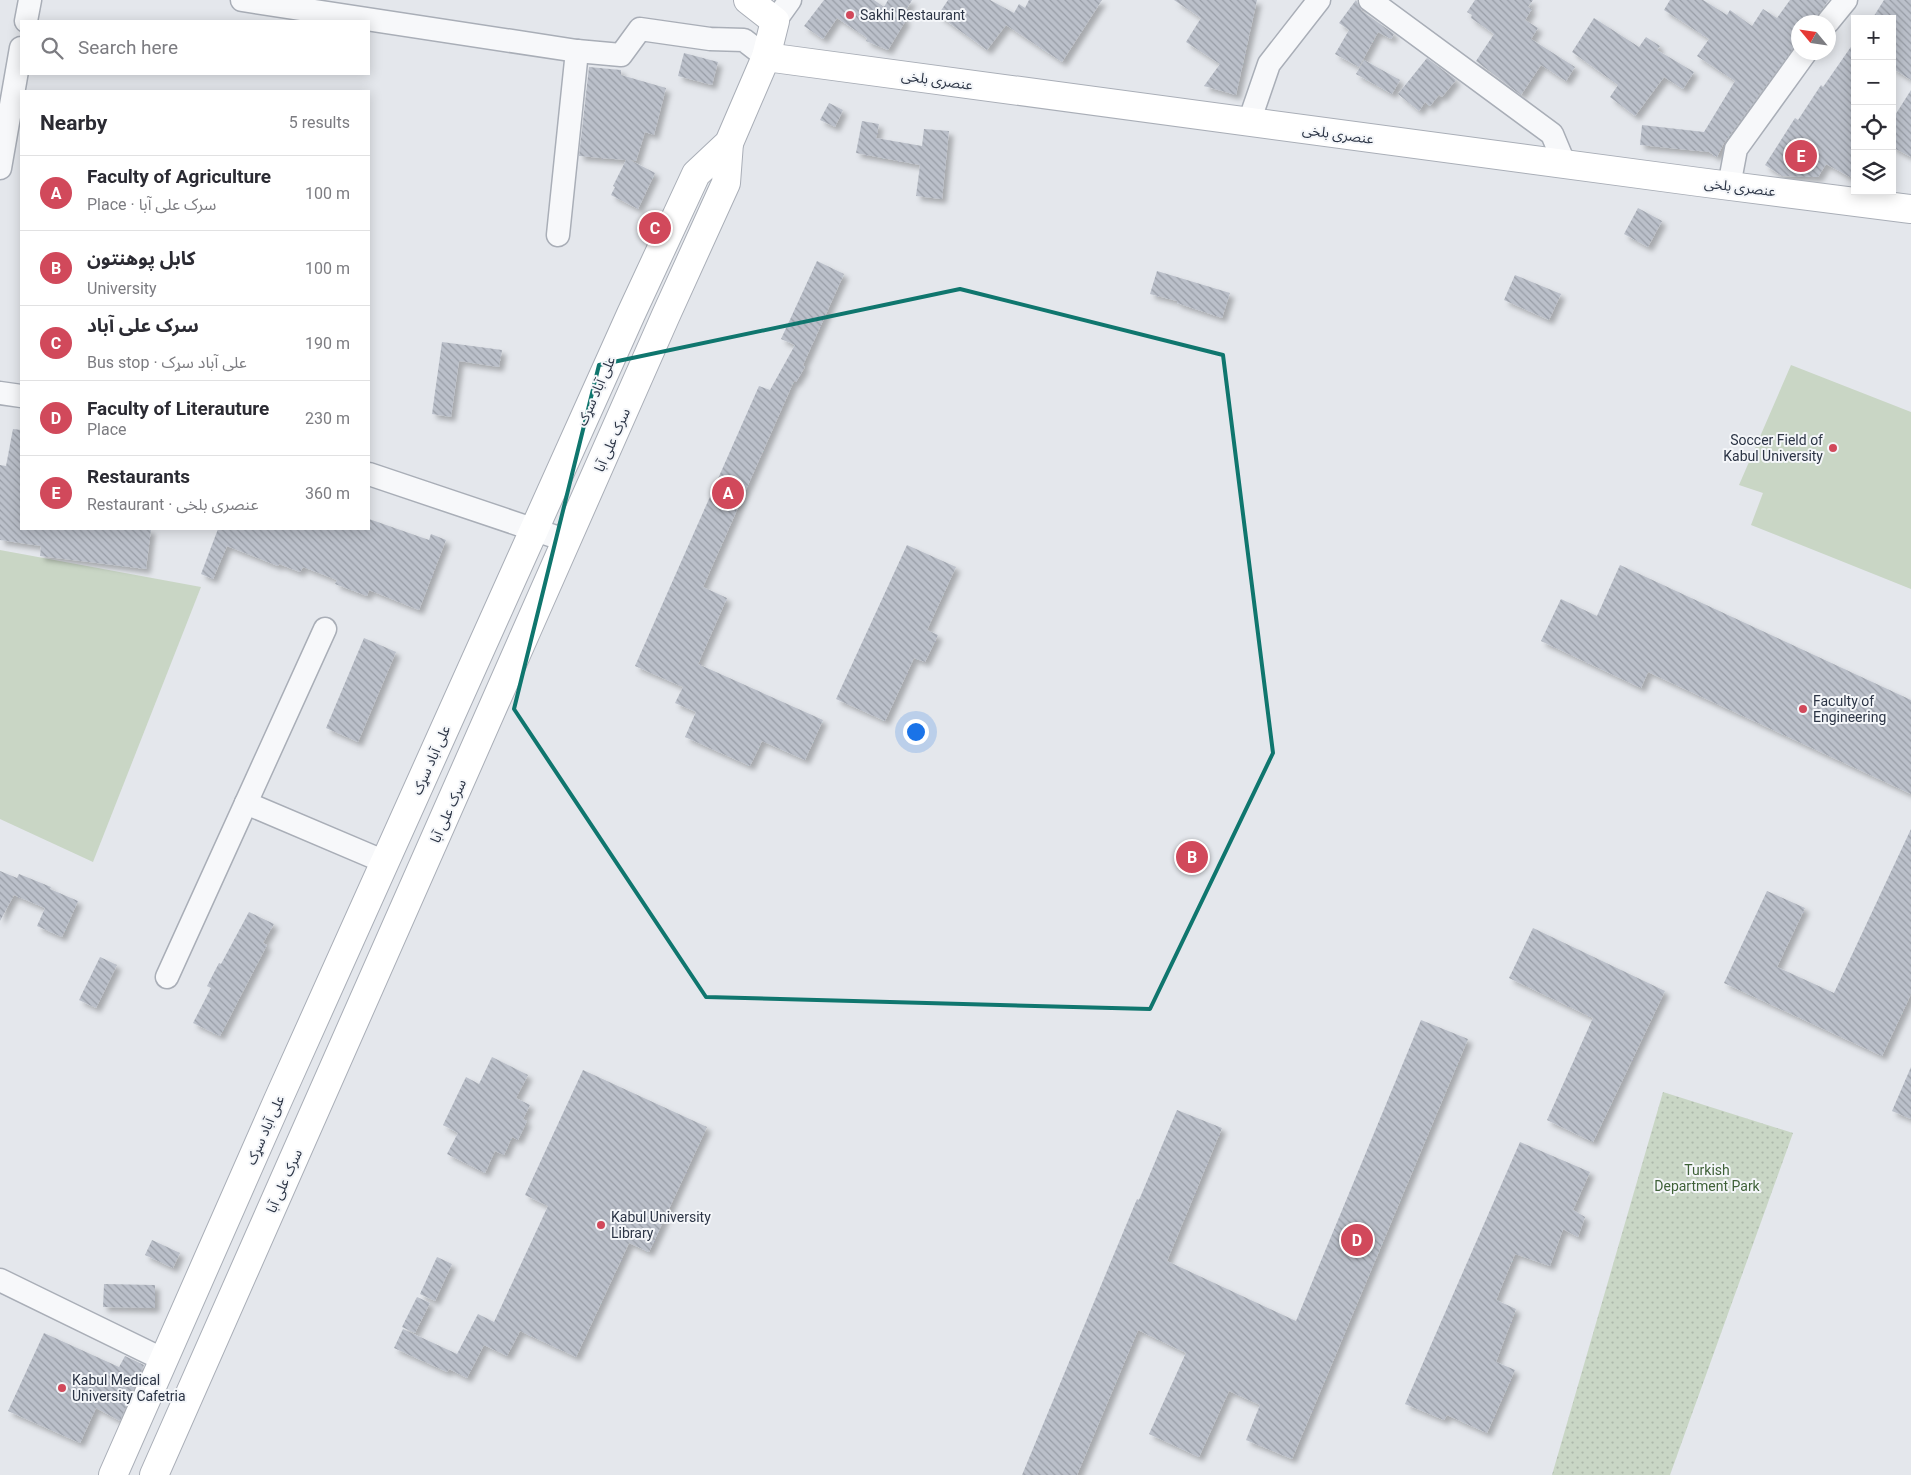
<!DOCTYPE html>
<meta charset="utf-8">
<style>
:root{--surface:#fff;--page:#f7f7f7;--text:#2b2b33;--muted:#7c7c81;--line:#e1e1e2;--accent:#d1495b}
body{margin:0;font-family:Roboto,"Noto Sans Arabic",sans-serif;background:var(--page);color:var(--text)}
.controls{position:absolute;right:15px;top:15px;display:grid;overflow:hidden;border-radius:0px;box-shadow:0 2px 12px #0003}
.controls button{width:45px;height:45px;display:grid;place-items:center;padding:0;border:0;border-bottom:1px solid var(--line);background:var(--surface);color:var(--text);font:25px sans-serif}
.compass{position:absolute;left:1791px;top:15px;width:45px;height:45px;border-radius:50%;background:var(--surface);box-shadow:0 2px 12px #0003;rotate:299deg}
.you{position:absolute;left:915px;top:731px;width:18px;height:18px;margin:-12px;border:4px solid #fff;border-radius:50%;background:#1a73e8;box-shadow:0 0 0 8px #1a73e833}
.badge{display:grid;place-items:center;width:32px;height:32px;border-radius:50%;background:var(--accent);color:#fff;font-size:16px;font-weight:700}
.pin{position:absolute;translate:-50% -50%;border:2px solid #fff;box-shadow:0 1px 5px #0006}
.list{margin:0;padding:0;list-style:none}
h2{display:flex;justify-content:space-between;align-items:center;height:65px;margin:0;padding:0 20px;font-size:21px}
h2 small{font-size:16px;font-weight:400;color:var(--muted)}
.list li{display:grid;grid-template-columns:32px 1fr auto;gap:15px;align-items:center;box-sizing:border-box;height:75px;padding:0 20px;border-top:1px solid var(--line)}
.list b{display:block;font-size:19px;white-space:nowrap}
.list p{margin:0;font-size:16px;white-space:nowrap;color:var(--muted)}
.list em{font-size:16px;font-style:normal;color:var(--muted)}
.icon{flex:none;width:28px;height:28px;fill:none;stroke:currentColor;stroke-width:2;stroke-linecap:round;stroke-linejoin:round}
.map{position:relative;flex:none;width:1911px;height:1475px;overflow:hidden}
.search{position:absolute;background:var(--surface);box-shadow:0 2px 12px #0003;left:20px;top:20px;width:350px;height:55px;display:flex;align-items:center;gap:12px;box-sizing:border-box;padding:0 18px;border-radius:0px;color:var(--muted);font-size:19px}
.panel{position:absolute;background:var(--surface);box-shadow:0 2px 12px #0003;left:20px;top:90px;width:350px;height:440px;border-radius:0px}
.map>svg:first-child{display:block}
</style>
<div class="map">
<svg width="1911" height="1475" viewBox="0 0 1911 1475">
<defs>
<pattern id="park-dots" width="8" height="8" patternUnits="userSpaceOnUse" patternTransform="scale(1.25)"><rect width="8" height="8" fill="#c9d6c5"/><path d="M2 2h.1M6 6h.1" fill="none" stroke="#adb8ab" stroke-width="1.8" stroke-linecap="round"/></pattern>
<pattern id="building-back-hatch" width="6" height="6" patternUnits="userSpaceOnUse" patternTransform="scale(1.25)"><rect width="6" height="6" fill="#bbc0ca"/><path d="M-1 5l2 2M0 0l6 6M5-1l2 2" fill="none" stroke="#989da6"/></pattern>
<filter id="shadow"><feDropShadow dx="4.5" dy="4.5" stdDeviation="2.5" flood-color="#0004"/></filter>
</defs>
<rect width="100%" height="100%" fill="#e4e7ec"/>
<g fill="#c9d6c5">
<polygon points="1791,365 1911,412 1911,589 1751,525 1763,493 1739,485"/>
<polygon points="0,550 201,587 93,862 0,819"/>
</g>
<polygon fill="url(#park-dots)" points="1663,1092 1793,1133 1670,1475 1552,1475"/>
<g fill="url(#building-back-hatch)" filter="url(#shadow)">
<polygon points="824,0 874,0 884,7 888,0 912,0 902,17 906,20 888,50 866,41 867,38 837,18 823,39 804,26"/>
<polygon points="948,0 990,0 1014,13 1019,4 1025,8 1029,0 1102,0 1062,62 1006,25 987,50 938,15"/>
<polygon points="1174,0 1257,0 1236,95 1204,86 1220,64 1186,42 1201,18"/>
<polygon points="1356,0 1362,11 1394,34 1391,39 1378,32 1359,67 1335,54 1349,30 1339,23"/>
<polygon points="1475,0 1533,0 1528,7 1532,9 1525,20 1538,28 1531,39 1575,67 1566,81 1541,65 1521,95 1476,61 1494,34 1471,18 1472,15 1467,12"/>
<polygon points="1670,0 1703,0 1727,15 1730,10 1752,26 1763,9 1777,18 1790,0 1829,0 1818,14 1815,22 1798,22 1798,42 1724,143 1717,157 1709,152 1640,145 1642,125 1704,132 1735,81 1697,56 1709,39 1664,10"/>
<polygon points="1884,0 1911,0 1911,80 1892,68 1892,19 1872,19"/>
<polygon points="1594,18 1639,47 1646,37 1660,46 1657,50 1694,72 1683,89 1664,77 1635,116 1610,97 1618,85 1572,52"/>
<polygon points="1855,41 1855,168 1850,177 1826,164 1818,177 1782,176 1765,165 1795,118 1798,120 1821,85 1823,87"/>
<polygon points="684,53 718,62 712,85 678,76"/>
<polygon points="1427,58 1456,80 1442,97 1439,95 1430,106 1425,102 1419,111 1398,94"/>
<polygon points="1364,60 1400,80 1392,94 1356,74"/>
<polygon points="589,67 621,70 621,75 666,88 654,135 645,132 636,161 630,160 655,173 638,209 611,195 615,187 613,186 626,160 579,156"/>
<polygon points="1911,90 1911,157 1892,147 1892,120"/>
<polygon points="829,103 843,110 835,127 820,120"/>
<polygon points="862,121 879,124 876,138 922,146 924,129 949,131 942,199 916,196 920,165 856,153"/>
<polygon points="1638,208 1662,221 1648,247 1624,234"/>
<polygon points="817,261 844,274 803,365 805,367 796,382 794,381 703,587 727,598 698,664 823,720 805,760 762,741 750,766 685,737 696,712 675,703 683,687 635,666 759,386 770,390 795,345 781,339"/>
<polygon points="1157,271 1230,293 1222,318 1177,303 1177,301 1150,294"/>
<polygon points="1515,275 1561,294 1549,320 1504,300"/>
<polygon points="442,342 502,350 499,367 459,361 451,417 432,414"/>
<polygon points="13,429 21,430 21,529 151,529 146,569 40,556 41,546 0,540 0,465 6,466"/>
<polygon points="369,519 429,540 431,534 446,540 419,610 369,590 367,596 335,584 337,580 303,567 300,572 279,564 278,566 227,546 213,579 201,574 218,529 369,529"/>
<polygon points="907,545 956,567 927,630 938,635 925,662 914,658 885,721 836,699"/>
<polygon points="1620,565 1911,700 1911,794 1648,672 1641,688 1541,641 1561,599 1597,616"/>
<polygon points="364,638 396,652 358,742 326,728"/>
<polygon points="1911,829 1911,994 1882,1056 1724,983 1767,891 1805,908 1777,967 1834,993"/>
<polygon points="0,871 17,878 19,874 51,887 50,889 78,901 62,937 37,926 45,908 14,895 0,921"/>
<polygon points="249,912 274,924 263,943 267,945 220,1036 193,1023 211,988 207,986 219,963 221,964"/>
<polygon points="1533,928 1665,991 1593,1142 1547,1120 1593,1018 1509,978"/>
<polygon points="100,957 117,965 96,1008 79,1000"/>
<polygon points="1421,1020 1468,1039 1292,1459 1246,1440 1260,1405 1229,1391 1199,1457 1149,1434 1186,1353 1138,1330 1077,1475 1022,1475 1137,1199 1139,1200 1177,1110 1222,1128 1167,1261 1296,1321"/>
<polygon points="492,1057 528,1075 516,1098 530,1105 523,1119 527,1121 518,1140 512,1137 504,1155 495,1151 485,1173 447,1154 458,1133 443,1125 466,1077 479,1084"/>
<polygon points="1911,1067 1911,1119 1892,1111"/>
<polygon points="583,1070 707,1127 649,1252 629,1243 576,1357 520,1331 507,1356 484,1345 467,1378 449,1369 447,1372 394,1348 403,1329 457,1354 478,1314 494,1322 548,1206 525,1195"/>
<polygon points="1520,1142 1590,1172 1573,1210 1585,1217 1578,1237 1563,1229 1550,1266 1515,1254 1496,1300 1516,1309 1496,1362 1515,1370 1487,1433 1447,1415 1444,1420 1405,1404"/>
<polygon points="152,1240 180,1253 173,1268 145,1255"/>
<polygon points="437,1257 452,1264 435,1301 420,1294"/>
<polygon points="104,1284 155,1285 155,1308 103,1307"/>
<polygon points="417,1297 430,1303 415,1333 402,1327"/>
<polygon points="44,1333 119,1367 125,1356 144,1365 120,1421 96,1408 80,1443 8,1411"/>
</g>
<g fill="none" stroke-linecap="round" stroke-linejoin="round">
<defs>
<g id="street">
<polyline points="242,0 577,51 621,55 640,29 710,39 744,40 766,57"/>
<polyline points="1370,0 1552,134 1565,165"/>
<polyline points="26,21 30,0"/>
<polyline points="775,21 790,0"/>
<polyline points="1828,22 1846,0"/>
<polyline points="1249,122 1269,64 1319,0"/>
<polyline points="0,168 21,48"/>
<polyline points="1729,186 1736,149 1806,52"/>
<polyline points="558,235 577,51"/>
<polyline points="0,393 21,396"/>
<polyline points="369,474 568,541"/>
<polyline points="246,803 385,862"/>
<polyline points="167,977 325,629"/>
<polyline points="0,1280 164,1360"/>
</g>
<g id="secondary">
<polyline points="766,57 1699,182 1911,209"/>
<polyline points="113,1475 278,1100 631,314 696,174 729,143 766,57 775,21 748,0"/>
<polyline points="154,1475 666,315 726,183 729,143"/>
</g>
</defs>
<use href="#street" stroke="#a9aeb7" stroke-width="25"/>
<use href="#secondary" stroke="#a9aeb7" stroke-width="30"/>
<use href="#street" stroke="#f7f8fa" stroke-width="22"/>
<use href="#secondary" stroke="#fff" stroke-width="28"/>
</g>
<path fill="none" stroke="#0f766e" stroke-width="4" stroke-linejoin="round" d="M 960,289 L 1223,355 L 1273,753 L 1150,1009 L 706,997 L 514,709 L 599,365 Z"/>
<g fill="#d1495b" stroke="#f4f6f9" stroke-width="2">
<circle cx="850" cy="15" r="5"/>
<circle cx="1833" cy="448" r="5"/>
<circle cx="1803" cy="709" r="5"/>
<circle cx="601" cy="1225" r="5"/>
<circle cx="62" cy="1388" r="5"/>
</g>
<g text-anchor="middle" stroke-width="4" stroke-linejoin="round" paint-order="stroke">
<g font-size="14" fill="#2b3445" stroke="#f4f6f9" text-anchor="start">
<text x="860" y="20">Sakhi Restaurant</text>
<text x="1823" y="445" text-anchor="end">Soccer Field of<tspan x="1823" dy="16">Kabul University</tspan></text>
<text x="1813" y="706">Faculty of<tspan x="1813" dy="16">Engineering</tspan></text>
<text x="611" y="1222">Kabul University<tspan x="611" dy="16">Library</tspan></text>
<text x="72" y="1385">Kabul Medical<tspan x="72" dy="16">University Cafetria</tspan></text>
</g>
<g font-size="14" fill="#2b3445" stroke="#f4f6f9">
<text transform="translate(937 80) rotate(8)" y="5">عنصری بلخی</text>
<text transform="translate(1338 134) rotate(8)" y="5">عنصری بلخی</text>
<text transform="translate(1740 187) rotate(7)" y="5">عنصری بلخی</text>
<text transform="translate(596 391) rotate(-66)" y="5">علی آباد سړک</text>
<text transform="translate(612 440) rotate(-66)" y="5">سرک علی آبا</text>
<text transform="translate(431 760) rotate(-66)" y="5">علی آباد سړک</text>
<text transform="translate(448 811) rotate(-66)" y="5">سرک علی آبا</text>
<text transform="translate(265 1130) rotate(-66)" y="5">علی آباد سړک</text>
<text transform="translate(284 1181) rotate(-66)" y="5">سرک علی آبا</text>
</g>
<g font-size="14" fill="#3f6138" stroke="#f4f6f9">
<text x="1707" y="1175">Turkish<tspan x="1707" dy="16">Department Park</tspan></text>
</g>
</g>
</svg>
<div class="controls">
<button>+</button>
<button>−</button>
<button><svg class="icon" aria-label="locate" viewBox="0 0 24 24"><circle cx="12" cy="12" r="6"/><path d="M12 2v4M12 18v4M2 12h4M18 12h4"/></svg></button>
<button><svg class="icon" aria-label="layers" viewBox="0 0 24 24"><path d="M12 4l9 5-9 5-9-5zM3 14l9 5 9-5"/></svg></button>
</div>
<svg class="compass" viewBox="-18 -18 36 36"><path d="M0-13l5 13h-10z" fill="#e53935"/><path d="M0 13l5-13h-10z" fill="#7c7c81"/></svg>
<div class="you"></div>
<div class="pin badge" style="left:728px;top:493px">A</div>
<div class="pin badge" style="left:1192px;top:857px">B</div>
<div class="pin badge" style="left:655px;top:228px">C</div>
<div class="pin badge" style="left:1357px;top:1240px">D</div>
<div class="pin badge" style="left:1801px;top:156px">E</div>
<div class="search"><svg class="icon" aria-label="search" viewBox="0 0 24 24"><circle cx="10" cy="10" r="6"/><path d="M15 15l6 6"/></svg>Search here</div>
<section class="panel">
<h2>Nearby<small>5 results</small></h2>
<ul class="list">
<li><span class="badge">A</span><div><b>Faculty of Agriculture</b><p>Place · سرک علی آبا</p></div><em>100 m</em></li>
<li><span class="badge">B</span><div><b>کابل پوهنتون</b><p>University</p></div><em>100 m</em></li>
<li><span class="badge">C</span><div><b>سرک علی آباد</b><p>Bus stop · علی آباد سړک</p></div><em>190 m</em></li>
<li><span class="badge">D</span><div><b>Faculty of Literauture</b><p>Place</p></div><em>230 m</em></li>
<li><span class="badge">E</span><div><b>Restaurants</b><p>Restaurant · عنصری بلخی</p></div><em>360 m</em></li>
</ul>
</section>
</div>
